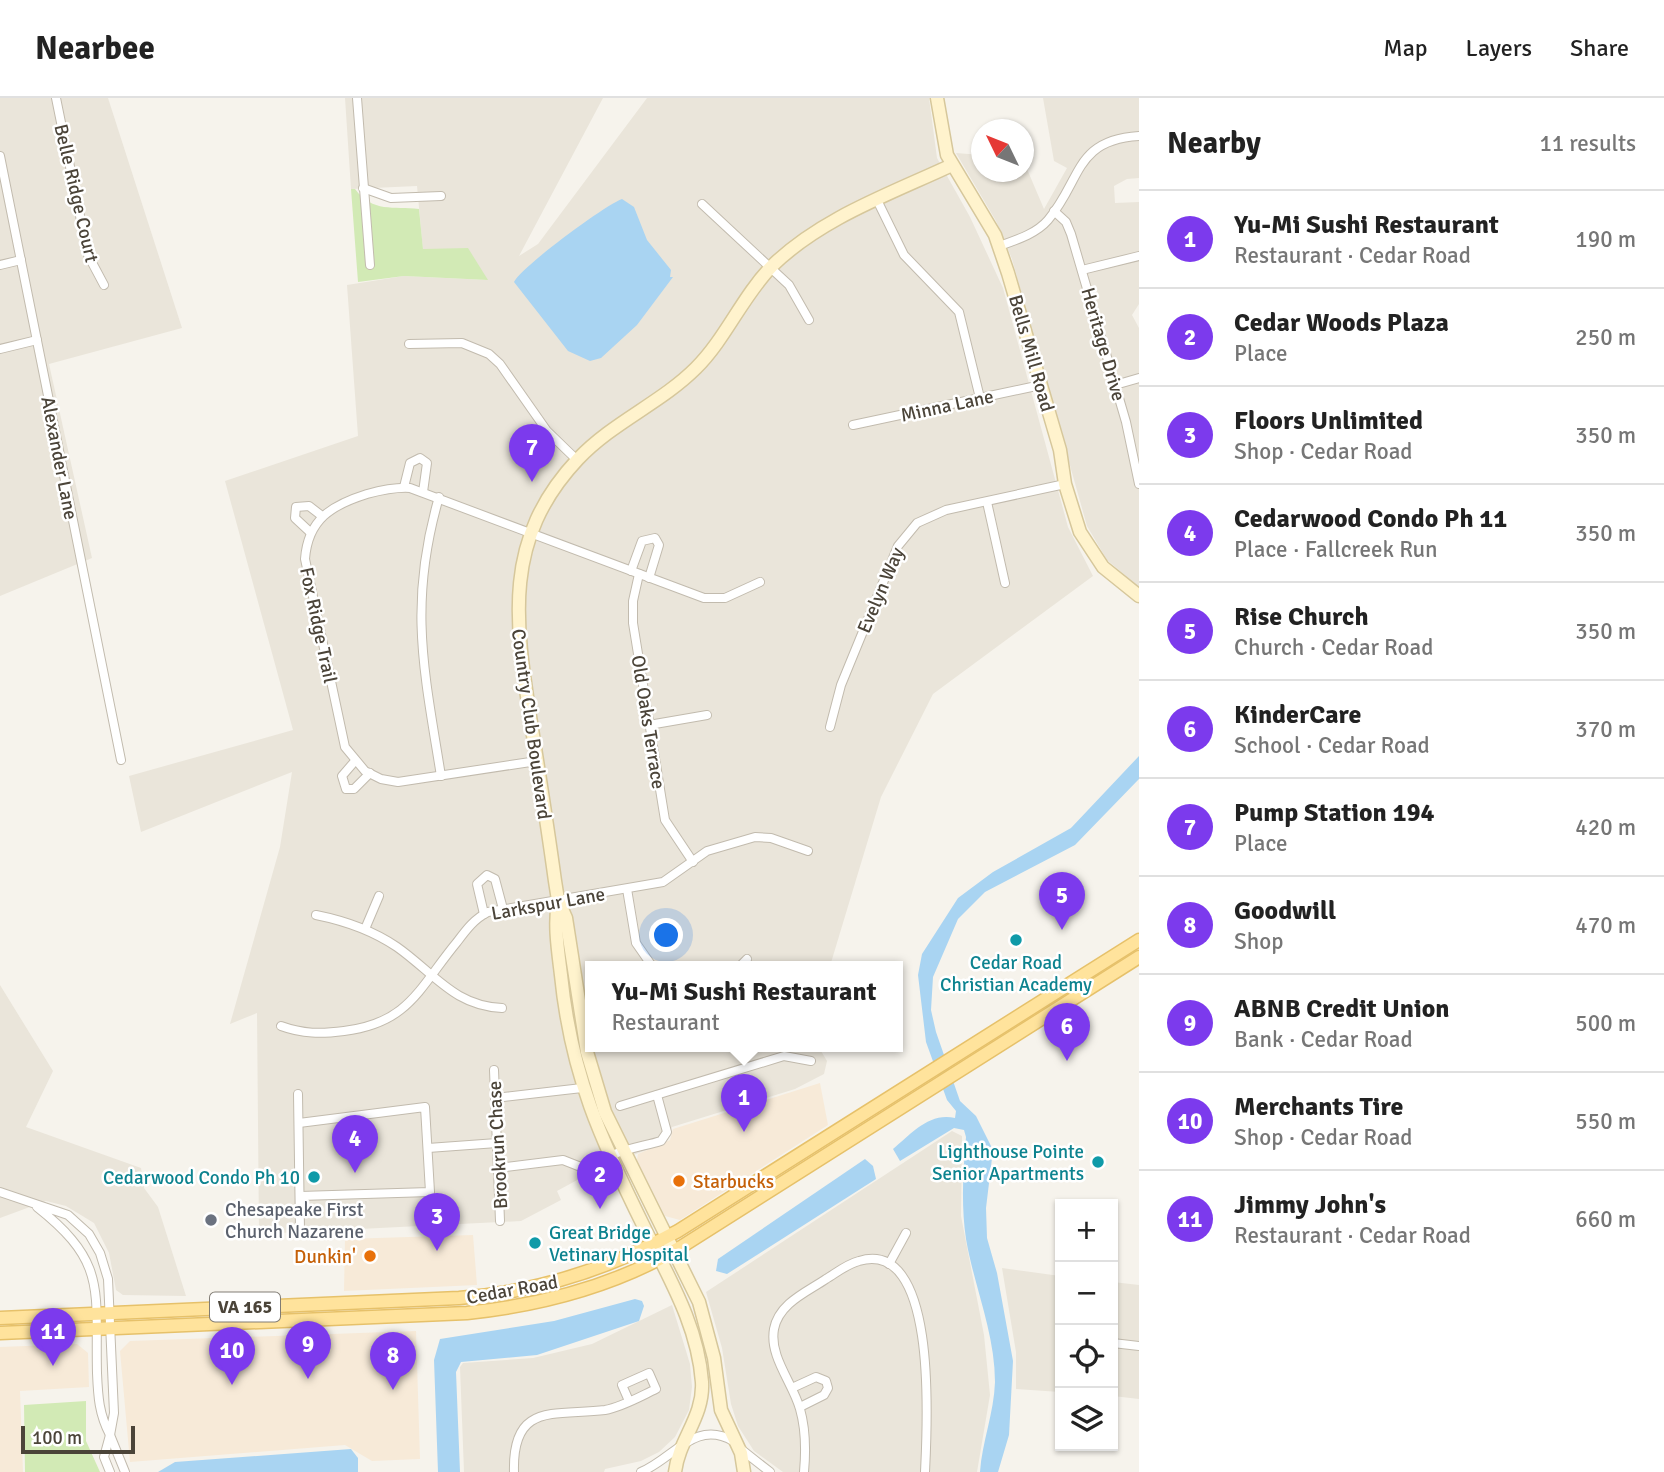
<!DOCTYPE html>
<meta charset="utf-8">
<style>
:root{--surface:#fff;--page:#f6f6f6;--text:#222;--muted:#767676;--line:#e0e0e0;--accent:#7c3aed}
body{margin:0;font-family:Signika,sans-serif;background:var(--page);color:var(--text)}
.controls{position:absolute;right:21px;bottom:21px;display:grid;overflow:hidden;border-radius:0px;box-shadow:0 2px 5px #0004}
.controls button{width:63px;height:63px;display:grid;place-items:center;padding:0;border:0;border-bottom:2px solid var(--line);background:var(--surface);color:var(--text);font:35px sans-serif}
.compass{position:absolute;left:971px;top:21px;width:63px;height:63px;border-radius:50%;background:var(--surface);box-shadow:0 2px 5px #0004;rotate:313deg}
.scale{position:absolute;left:21px;bottom:18px;width:114px;box-sizing:border-box;padding-left:7px;border:4px solid #4b4439;border-top:0;font-size:19px;line-height:24px;white-space:nowrap;color:#4b4439;-webkit-text-stroke:5px #fff;paint-order:stroke}
.you{position:absolute;left:667px;top:838px;width:24px;height:24px;margin:-18px;border:5px solid #fff;border-radius:50%;background:#1a73e8;box-shadow:0 0 0 10px #1a73e833}
.badge{display:grid;place-items:center;width:46px;height:46px;border-radius:50%;background:var(--accent);color:#fff;font-size:23px;font-weight:700}
.pin{position:absolute;translate:-50% -58px;filter:drop-shadow(0 2px 4px #0008)}
.pin::after{content:'';position:absolute;top:37px;width:24px;height:21px;background:inherit;clip-path:polygon(0 0,100% 0,50% 100%)}
.popup{position:absolute;left:585px;top:863px;width:318px;height:91px;box-sizing:border-box;display:grid;place-content:center;border-radius:0px;background:var(--surface);filter:drop-shadow(0 2px 5px #0005);font-size:23px;white-space:nowrap;color:var(--muted)}
.popup b{font-size:26px;color:var(--text)}
.popup::after{content:'';position:absolute;left:50%;top:100%;margin-left:-14px;border:14px solid transparent;border-top-color:var(--surface)}
.list{margin:0;padding:0;list-style:none}
h2{display:flex;justify-content:space-between;align-items:center;height:91px;margin:0;padding:0 28px;font-size:30px}
h2 small{font-size:23px;font-weight:400;color:var(--muted)}
.list li{display:grid;grid-template-columns:46px 1fr auto;gap:21px;align-items:center;box-sizing:border-box;height:98px;padding:0 28px;border-top:2px solid var(--line)}
.list b{display:block;font-size:26px;white-space:nowrap}
.list p{margin:0;font-size:23px;white-space:nowrap;color:var(--muted)}
.list em{font-size:23px;font-style:normal;color:var(--muted)}
.icon{flex:none;width:38px;height:38px;fill:none;stroke:currentColor;stroke-width:2;stroke-linecap:round;stroke-linejoin:round}
.map{position:relative;flex:none;width:1139px;height:1374px;overflow:hidden}
header{display:flex;align-items:center;gap:42px;box-sizing:border-box;height:98px;padding:0 35px;background:var(--surface);border-bottom:2px solid var(--line)}
header strong{font-size:33px}
nav{display:flex;gap:38px;margin-inline-start:auto;font-size:24px}
main{display:flex}
aside{flex:1;background:var(--surface)}
.map>svg:first-child{display:block}
</style>
<header>
<strong>Nearbee</strong>
<nav><a>Map</a><a>Layers</a><a>Share</a></nav>
</header>
<main>
<div class="map">
<svg width="1139" height="1374" viewBox="0 0 1139 1374">
<rect width="100%" height="100%" fill="#f6f3ec"/>
<g fill="#eae5da">
<polygon points="0,0 108,0 182,230 49,266 92,460 0,498"/>
<polygon points="345,0 603,0 519,158 538,146 647,0 929,0 937,60 970,119 1003,190 1068,429 1093,478 933,596 881,699 830,868 590,868 590,948 818,948 827,963 824,976 795,991 672,1029 666,1045 603,1068 557,1093 561,1102 521,1123 259,1136 257,915 230,926 280,749 292,674 141,734 129,678 293,632 225,383 358,338 347,187 404,178 487,182 423,152 417,88 351,91"/>
<polygon points="1043,0 1139,0 1139,80 1127,81 1114,88 1115,105 1139,104 1139,206 1132,217 1139,230 1139,489 1107,462 1087,428 1012,161 996,123 956,55 981,57 982,74 1024,74 1024,64 1044,111 1067,70 1054,63"/>
<polygon points="0,887 53,973 26,1029 141,1070 144,1090 158,1109 186,1198 123,1197 116,1192 109,1155 94,1125 66,1108 46,1103 0,1120"/>
<polygon points="952,1033 962,1038 961,1118 984,1237 990,1297 977,1374 783,1374 754,1353 738,1328 731,1306 722,1250 706,1194"/>
<polygon points="1002,1170 1060,1178 1060,1294 1016,1291 1016,1254"/>
<polygon points="1113,1184 1139,1187 1139,1301 1113,1298"/>
<polygon points="672,1207 690,1266 692,1289 689,1312 675,1339 659,1354 641,1363 605,1371 604,1374 464,1374 460,1269 463,1265 533,1260 592,1246"/>
</g>
<g fill="#f7ead8">
<polygon points="820,985 828,1027 680,1122 665,1118 637,1062 638,1056 670,1042 673,1031"/>
<polygon points="473,1137 477,1187 344,1193 345,1141"/>
<polygon points="416,1233 420,1361 372,1363 345,1347 130,1364 120,1253 130,1243"/>
<polygon points="77,1246 88,1255 89,1289 20,1293 23,1374 0,1374 0,1249"/>
</g>
<g fill="#d2eab5">
<path d="M 351,91 L 355,91 C 373,115 393,108 419,111 L 423,151 L 468,150 L 488,182 L 404,178 L 358,184 Z"/>
<polygon points="86,1303 86,1343 100,1374 25,1374 24,1307"/>
</g>
<g fill="#a9d4f2">
<path d="M 622,101 L 634,109 L 647,142 L 671,172 L 670,179 L 673,179 L 637,227 L 601,260 L 590,263 L 568,253 L 514,184 C 520,170 605,107 622,101 Z"/>
<path d="M 1139,658 L 1139,681 L 1075,747 L 985,794 L 958,821 L 933,879 L 931,912 L 936,934 L 960,1003 L 976,1018 L 993,1052 L 986,1110 L 987,1140 L 997,1175 L 1013,1263 L 1009,1337 L 998,1374 L 980,1374 C 982,1344 994,1315 995,1284 C 995,1235 974,1188 966,1141 C 961,1107 963,1073 966,1039 L 964,1032 L 954,1030 L 900,1063 L 893,1051 C 911,1036 929,1014 955,1020 L 956,1013 L 947,1002 L 926,944 L 918,877 L 922,856 L 958,800 L 993,774 L 1071,730 Z"/>
<polygon points="865,1061 873,1068 876,1081 727,1176 716,1173 718,1161"/>
<polygon points="635,1201 642,1203 644,1208 639,1223 537,1257 461,1264 456,1274 460,1374 438,1374 434,1262 440,1241 554,1223"/>
<polygon points="351,1351 358,1360 358,1374 158,1374 175,1364"/>
</g>
<g fill="none" stroke-linecap="round" stroke-linejoin="round">
<defs>
<g id="street">
<polyline points="56,0 88,157 104,187"/>
<polyline points="357,0 370,167"/>
<polyline points="0,58 121,662"/>
<polyline points="363,90 391,100 441,98"/>
<polyline points="877,102 904,157 959,214 980,300"/>
<polyline points="702,106 789,187 809,222"/>
<polyline points="1054,113 1066,124 1071,136 1126,324 1139,386"/>
<path d="M 999,148 C 1016,142 1036,136 1048,122 C 1082,82 1074,42 1139,38"/>
<polyline points="0,167 21,162"/>
<polyline points="1082,172 1139,158"/>
<polyline points="409,246 462,245 489,256 500,266 547,333 577,362"/>
<polyline points="0,251 37,242"/>
<polyline points="1115,287 1139,280"/>
<polyline points="853,327 1041,287"/>
<polyline points="404,389 410,365 420,360 427,365 423,394"/>
<path d="M 439,399 C 408,506 424,572 441,678"/>
<polyline points="987,404 1005,485"/>
<polyline points="310,434 295,420 296,409 309,408 322,418"/>
<polyline points="631,473 642,443 655,440 659,447 649,480"/>
<polyline points="639,476 633,503 633,525 665,722 693,764"/>
<polyline points="649,627 707,617"/>
<polyline points="830,629 841,587 898,448 917,425 946,412 1065,386"/>
<polyline points="355,663 342,678 346,691 354,691 370,675"/>
<path d="M 537,663 L 398,684 L 381,681 L 365,673 L 345,649 L 305,461 C 308,421 332,407 367,396 C 382,392 395,389 410,390 L 704,500 L 725,500 L 760,484"/>
<polyline points="627,791 636,845 652,868"/>
<polyline points="484,816 477,786 487,777 495,781 503,811"/>
<path d="M 316,817 C 346,823 372,832 397,849 C 434,875 454,908 502,910"/>
<polyline points="365,831 379,798"/>
<polyline points="740,868 747,861"/>
<path d="M 281,928 C 303,936 321,936 344,933 C 409,925 419,890 457,844 C 466,832 474,821 488,814 L 663,784 L 707,753 L 755,739 L 771,740 L 808,753"/>
<polyline points="494,972 500,1123"/>
<polyline points="298,996 300,1132"/>
<polyline points="495,1000 582,990"/>
<polyline points="620,1008 784,958 811,963"/>
<polyline points="299,1025 425,1009 430,1094 300,1098"/>
<polyline points="428,1050 497,1045"/>
<path d="M 498,1070 L 563,1062 L 591,1073 C 605,1053 638,1050 661,1043 L 667,1034 L 657,997"/>
<path d="M 0,1094 L 68,1117 L 89,1136 L 100,1155 L 108,1181 L 114,1315 L 110,1337 C 99,1316 98,1299 97,1275 C 95,1192 108,1165 37,1109"/>
<polyline points="889,1166 906,1135"/>
<polyline points="1113,1245 1139,1248"/>
<polyline points="792,1290 816,1279 826,1283 828,1290 824,1297 800,1309"/>
<polyline points="110,1337 125,1374"/>
<polyline points="110,1337 104,1359 110,1374"/>
<polyline points="742,1352 770,1374"/>
<path d="M 514,1374 C 512,1304 554,1318 605,1312 C 622,1309 641,1298 656,1291 L 649,1275 L 622,1287 L 629,1303"/>
<path d="M 641,1374 C 673,1361 695,1321 733,1343"/>
<path d="M 804,1374 C 806,1352 806,1332 800,1311 C 793,1285 769,1259 774,1231 C 779,1205 807,1194 826,1181 C 836,1175 847,1166 859,1163 C 939,1139 927,1330 925,1374"/>
</g>
<g id="secondary">
<polyline points="937,0 947,57 995,137 1008,175 1060,352 1065,386 1080,434 1103,469 1139,498"/>
<path d="M 558,803 C 554,828 558,852 561,877 C 571,977 601,1042 645,1131 C 669,1180 698,1228 702,1284 C 704,1319 679,1341 675,1374"/>
<path d="M 744,1374 L 741,1355 L 721,1312 L 714,1260 L 699,1204 L 605,1014 L 587,954 L 566,820 L 558,802 L 555,783 C 548,732 540,681 532,631 C 516,528 500,444 578,361 C 613,324 661,305 696,270 C 726,240 742,199 772,168 C 821,120 890,96 952,67"/>
</g>
<g id="primary">
<path d="M 0,1220 L 459,1200 C 538,1194 609,1171 678,1133 L 1139,842"/>
<path d="M 0,1235 L 467,1215 C 543,1207 615,1188 681,1149 L 1139,859"/>
</g>
</defs>
<use href="#street" stroke="#c2bbae" stroke-width="10"/>
<use href="#secondary" stroke="#d6c79b" stroke-width="15"/>
<use href="#primary" stroke="#e6c16a" stroke-width="15"/>
<use href="#street" stroke="#fff" stroke-width="8"/>
<use href="#secondary" stroke="#fff3cd" stroke-width="12"/>
<use href="#primary" stroke="#ffe39c" stroke-width="12"/>
</g>
<g fill="#0f9aa8" stroke="#fff" stroke-width="2.5">
<circle cx="1016" cy="842" r="7"/>
<circle cx="1098" cy="1064" r="7"/>
<circle cx="314" cy="1079" r="7"/>
<circle cx="535" cy="1145" r="7"/>
</g>
<g fill="#e8710a" stroke="#fff" stroke-width="2.5">
<circle cx="679" cy="1083" r="7"/>
<circle cx="370" cy="1158" r="7"/>
</g>
<circle fill="#6b7280" stroke="#fff" stroke-width="2.5" cx="211" cy="1122" r="7"/>
<g text-anchor="middle" stroke-width="5" stroke-linejoin="round" paint-order="stroke">
<rect fill="#fff" stroke="#817c74" stroke-width="2" x="210" y="1194.5" width="70" height="29" rx="5"/>
<g font-size="18" font-weight="bold" fill="#4b4439">
<text x="245" y="1215">VA 165</text>
</g>
<g font-size="19" fill="#4b4439" stroke="#fff">
<text transform="translate(77 95) rotate(77)" y="7">Belle Ridge Court</text>
<text transform="translate(1104 246) rotate(74)" y="7">Heritage Drive</text>
<text transform="translate(1032 255) rotate(74)" y="7">Bells Mill Road</text>
<text transform="translate(947 307) rotate(-12)" y="7">Minna Lane</text>
<text transform="translate(60 360) rotate(79)" y="7">Alexander Lane</text>
<text transform="translate(880 492) rotate(-67)" y="7">Evelyn Way</text>
<text transform="translate(319 527) rotate(78)" y="7">Fox Ridge Trail</text>
<text transform="translate(649 624) rotate(81)" y="7">Old Oaks Terrace</text>
<text transform="translate(532 626) rotate(82)" y="7">Country Club Boulevard</text>
<text transform="translate(548 805) rotate(-10)" y="7">Larkspur Lane</text>
<text transform="translate(497 1047) rotate(-93)" y="7">Brookrun Chase</text>
<text transform="translate(512 1191) rotate(-10)" y="7">Cedar Road</text>
</g>
<g font-size="19" fill="#0d838f" stroke="#fff" text-anchor="end">
<text x="1016" y="871" text-anchor="middle">Cedar Road<tspan x="1016" dy="22">Christian Academy</tspan></text>
<text x="1084" y="1060">Lighthouse Pointe<tspan x="1084" dy="22">Senior Apartments</tspan></text>
<text x="300" y="1086">Cedarwood Condo Ph 10</text>
<text x="549" y="1141" text-anchor="start">Great Bridge<tspan x="549" dy="22">Vetinary Hospital</tspan></text>
</g>
<g font-size="19" fill="#c56008" stroke="#fff" text-anchor="start">
<text x="693" y="1090">Starbucks</text>
<text x="356" y="1165" text-anchor="end">Dunkin'</text>
</g>
<g font-size="19" fill="#5b616d" stroke="#fff" text-anchor="start">
<text x="225" y="1118">Chesapeake First<tspan x="225" dy="22">Church Nazarene</tspan></text>
</g>
</g>
</svg>
<div class="controls">
<button>+</button>
<button>−</button>
<button><svg class="icon" aria-label="locate" viewBox="0 0 24 24"><circle cx="12" cy="12" r="6"/><path d="M12 2v4M12 18v4M2 12h4M18 12h4"/></svg></button>
<button><svg class="icon" aria-label="layers" viewBox="0 0 24 24"><path d="M12 4l9 5-9 5-9-5zM3 14l9 5 9-5"/></svg></button>
</div>
<svg class="compass" viewBox="-18 -18 36 36"><path d="M0-13l5 13h-10z" fill="#e53935"/><path d="M0 13l5-13h-10z" fill="#767676"/></svg>
<div class="scale">100 m</div>
<div class="you"></div>
<div class="pin badge" style="left:744px;top:1034px">1</div>
<div class="popup"><b>Yu-Mi Sushi Restaurant</b>Restaurant</div>
<div class="pin badge" style="left:600px;top:1111px">2</div>
<div class="pin badge" style="left:437px;top:1153px">3</div>
<div class="pin badge" style="left:355px;top:1075px">4</div>
<div class="pin badge" style="left:1062px;top:832px">5</div>
<div class="pin badge" style="left:1067px;top:963px">6</div>
<div class="pin badge" style="left:532px;top:384px">7</div>
<div class="pin badge" style="left:393px;top:1292px">8</div>
<div class="pin badge" style="left:308px;top:1281px">9</div>
<div class="pin badge" style="left:232px;top:1287px">10</div>
<div class="pin badge" style="left:53px;top:1268px">11</div>
</div>
<aside>
<h2>Nearby<small>11 results</small></h2>
<ul class="list">
<li><span class="badge">1</span><div><b>Yu-Mi Sushi Restaurant</b><p>Restaurant · Cedar Road</p></div><em>190 m</em></li>
<li><span class="badge">2</span><div><b>Cedar Woods Plaza</b><p>Place</p></div><em>250 m</em></li>
<li><span class="badge">3</span><div><b>Floors Unlimited</b><p>Shop · Cedar Road</p></div><em>350 m</em></li>
<li><span class="badge">4</span><div><b>Cedarwood Condo Ph 11</b><p>Place · Fallcreek Run</p></div><em>350 m</em></li>
<li><span class="badge">5</span><div><b>Rise Church</b><p>Church · Cedar Road</p></div><em>350 m</em></li>
<li><span class="badge">6</span><div><b>KinderCare</b><p>School · Cedar Road</p></div><em>370 m</em></li>
<li><span class="badge">7</span><div><b>Pump Station 194</b><p>Place</p></div><em>420 m</em></li>
<li><span class="badge">8</span><div><b>Goodwill</b><p>Shop</p></div><em>470 m</em></li>
<li><span class="badge">9</span><div><b>ABNB Credit Union</b><p>Bank · Cedar Road</p></div><em>500 m</em></li>
<li><span class="badge">10</span><div><b>Merchants Tire</b><p>Shop · Cedar Road</p></div><em>550 m</em></li>
<li><span class="badge">11</span><div><b>Jimmy John's</b><p>Restaurant · Cedar Road</p></div><em>660 m</em></li>
</ul>
</aside>
</main>
